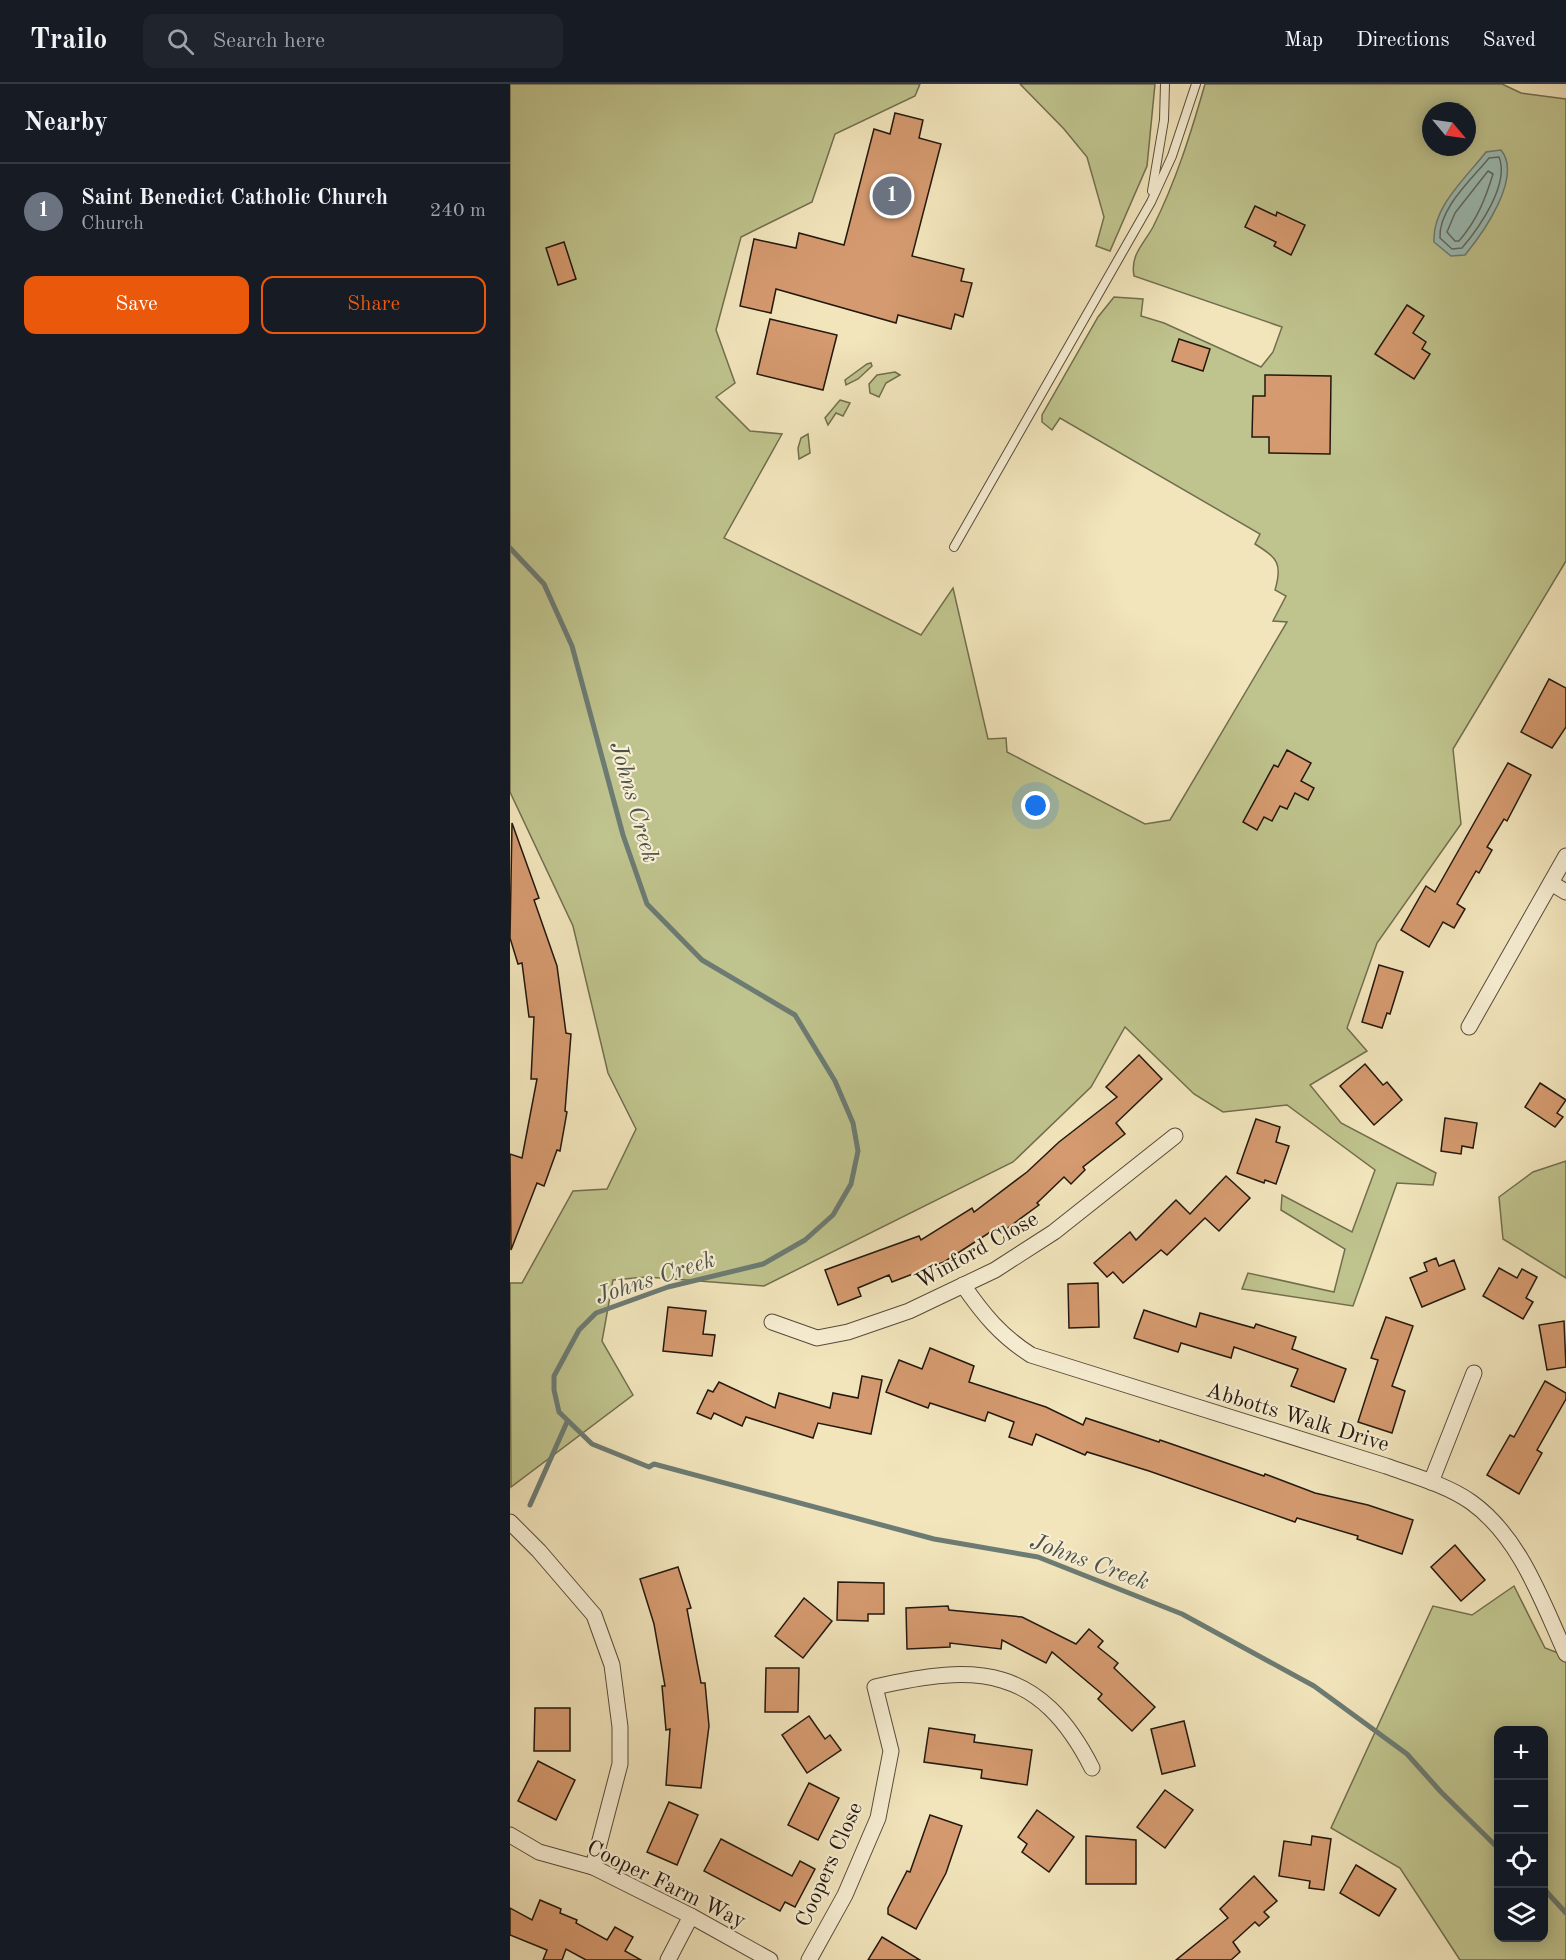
<!DOCTYPE html>
<meta charset="utf-8">
<style>
:root{--surface:#171b24;--page:#20242c;--text:#f1f3f6;--muted:#9ea1a6;--line:#363941;--accent:#ea580c}
body{margin:0;font-family:"Old Standard TT",serif;background:var(--page);color:var(--text)}
.controls{position:absolute;right:18px;bottom:18px;display:grid;overflow:hidden;border-radius:12px;box-shadow:0 3px 15px #0003}
.controls button{width:54px;height:54px;display:grid;place-items:center;padding:0;border:0;border-bottom:2px solid var(--line);background:var(--surface);color:var(--text);font:30px sans-serif}
.compass{position:absolute;left:912px;top:18px;width:54px;height:54px;border-radius:50%;background:var(--surface);box-shadow:0 3px 15px #0003;rotate:119deg}
.you{position:absolute;left:526px;top:722px;width:21px;height:21px;margin:-15px;border:4px solid #fff;border-radius:50%;background:#1a73e8;box-shadow:0 0 0 9px #1a73e833}
.badge{display:grid;place-items:center;width:39px;height:39px;border-radius:50%;background:var(--accent);color:#fff;font-size:20px;font-weight:700}
.pin{position:absolute;translate:-50% -50%;border:3px solid #fff;box-shadow:0 2px 6px #0006}
.list{margin:0;padding:0;list-style:none}
h2{display:flex;justify-content:space-between;align-items:center;height:78px;margin:0;padding:0 24px;font-size:26px}
h2 small{font-size:20px;font-weight:400;color:var(--muted)}
.list li{display:grid;grid-template-columns:39px 1fr auto;gap:18px;align-items:center;box-sizing:border-box;height:96px;padding:0 24px;border-top:2px solid var(--line)}
.list b{display:block;font-size:22px;white-space:nowrap}
.list p{margin:0;font-size:20px;white-space:nowrap;color:var(--muted)}
.list em{font-size:20px;font-style:normal;color:var(--muted)}
.actions{display:flex;gap:12px;padding:18px 24px}
.actions a{flex:1;padding:14px 0;border:2px solid var(--accent);border-radius:12px;text-align:center;font-size:21px;color:var(--accent)}
.actions .main{background:var(--accent);color:#fff}
.icon{flex:none;width:33px;height:33px;fill:none;stroke:currentColor;stroke-width:2;stroke-linecap:round;stroke-linejoin:round}
.map{position:relative;flex:none;width:1056px;height:1876px;overflow:hidden}
header{display:flex;align-items:center;gap:36px;box-sizing:border-box;height:84px;padding:0 30px;background:var(--surface);border-bottom:2px solid var(--line)}
header strong{font-size:28px}
nav{display:flex;gap:33px;margin-inline-start:auto;font-size:21px}
.search{width:420px;height:54px;background:var(--page);display:flex;align-items:center;gap:15px;box-sizing:border-box;padding:0 21px;border-radius:12px;color:var(--muted);font-size:22px}
main{display:flex}
aside{flex:1;background:var(--surface)}
.map>svg:first-child{display:block}
</style>
<header>
<strong>Trailo</strong>
<div class="search"><svg class="icon" aria-label="search" viewBox="0 0 24 24"><circle cx="10" cy="10" r="6"/><path d="M15 15l6 6"/></svg>Search here</div>
<nav><a>Map</a><a>Directions</a><a>Saved</a></nav>
</header>
<main>
<aside>
<h2>Nearby<small></small></h2>
<ul class="list">
<li><span class="badge" style="background:#6b7280">1</span><div><b>Saint Benedict Catholic Church</b><p>Church</p></div><em>240 m</em></li>
</ul>
<div class="actions"><a class="main">Save</a><a>Share</a></div>
</aside>
<div class="map">
<svg width="1056" height="1876" viewBox="0 0 1056 1876">
<rect width="100%" height="100%" fill="#f2e5bc"/>
<filter id="stains"><feTurbulence type="fractalNoise" baseFrequency=".00333" numOctaves="4"/><feColorMatrix values="0 0 0 0 .2 0 0 0 0 .09 0 0 0 0 .02 0 0 0 .5 -.17"/></filter>
<radialGradient id="worn" r=".72"><stop offset=".6" stop-color="#630" stop-opacity="0"/><stop offset="1" stop-color="#630" stop-opacity=".3"/></radialGradient>
<g fill="#bfc38d" stroke="#716e4e" stroke-width="1.5" fill-rule="evenodd">
<path d="M 0,0 L 410,0 L 405,12 L 325,50 L 302,118 L 231,153 L 206,246 L 225,299 L 206,313 L 240,347 L 272,350 L 214,454 L 411,551 L 443,504 L 478,655 L 496,654 L 497,668 L 635,740 L 660,736 L 777,538 L 763,537 L 776,512 L 765,506 C 773,479 767,474 745,460 L 750,450 L 550,334 L 542,346 L 532,338 L 532,331 L 588,233 L 604,213 L 633,215 L 631,232 L 654,239 L 751,283 L 763,268 L 772,243 L 624,192 C 620,171 633,161 643,143 C 666,97 681,49 695,0 L 992,0 L 1011,9 L 1056,15 L 1056,477 L 943,665 L 951,740 L 867,859 L 837,944 L 857,967 L 800,1001 L 831,1039 L 926,1089 L 923,1101 L 887,1099 L 843,1222 L 732,1205 L 738,1189 L 824,1208 L 835,1165 L 771,1126 L 772,1111 L 842,1148 L 865,1086 L 777,1021 L 713,1028 L 684,1010 L 615,943 L 581,1003 L 503,1078 L 254,1202 L 137,1193 L 103,1196 L 92,1257 L 123,1311 L 1,1403 L 0,1199 L 12,1199 L 63,1107 L 97,1105 L 126,1045 L 98,989 L 63,842 L 0,708 ZM 921,27 L 957,27 L 957,63 L 921,63 Z"/>
<polygon points="510,0 645,0 637,82 600,167 586,162 594,133 577,73 554,45"/>
<polygon points="357,280 361,279 362,282 348,295 336,301 335,296"/>
<polygon points="385,288 390,291 376,299 369,313 360,309 359,300 367,291"/>
<polygon points="330,316 340,319 333,332 326,329 318,341 315,334"/>
<polygon points="298,350 300,369 289,375 288,364 291,354"/>
<polygon points="1056,1077 1056,1194 993,1155 989,1113 1023,1088"/>
<path d="M 1004,1502 L 1035,1564 L 1056,1572 L 1056,1876 L 950,1876 L 890,1784 L 821,1744 L 923,1522 L 962,1531 ZM 988,1646 L 1034,1646 L 1034,1854 L 988,1854 Z"/>
</g>
<path fill="#9cbdb7" stroke="#6c7b73" stroke-width="1.5" d="M 991,66 C 1013,93 973,149 955,171 L 941,172 L 924,158 C 922,123 956,94 976,68 Z"/>
<g fill="none" stroke-linecap="round" stroke-linejoin="round">
<g stroke="#606a62" stroke-width="1.5">
<path d="M 989,73 C 1000,100 969,144 952,164 L 942,165 L 930,154 C 928,125 962,95 979,74 Z"/>
<path d="M 978,87 L 983,90 C 975,116 967,136 949,157 L 945,157 L 937,148 L 945,129 Z"/>
</g>
<g stroke="#6c7b73" stroke-width="5">
<polyline points="0,464 34,500 62,562 113,751 137,820 192,876 285,931 325,997 343,1039 348,1067 341,1100 323,1131 295,1156 253,1180 158,1203 86,1229 69,1246 44,1292 44,1306 49,1328 82,1360 139,1383 144,1380 424,1455 528,1473 672,1530 804,1602 897,1670 931,1708 988,1764"/>
<polyline points="20,1421 57,1338"/>
<polyline points="1034,1805 1056,1829"/>
</g>
</g>
<g fill="#d59a6f" stroke="#23180e" stroke-width="1.5">
<polygon points="385,29 413,36 409,54 431,60 402,172 454,185 451,197 462,199 453,233 445,230 441,245 388,231 386,239 266,205 261,229 230,222 244,155 286,164 289,149 334,161 364,45 380,50"/>
<polygon points="745,122 766,132 767,128 795,141 781,171 764,162 766,158 735,143"/>
<polygon points="54,158 66,195 48,201 36,164"/>
<polygon points="897,221 914,232 903,249 916,258 912,265 920,270 904,295 865,270"/>
<polygon points="260,235 327,251 313,306 247,290"/>
<polygon points="669,255 700,265 693,287 662,277"/>
<polygon points="755,291 821,292 820,370 759,369 759,353 742,353 743,312 755,312"/>
<polygon points="1039,595 1056,604 1056,643 1042,664 1011,648"/>
<polygon points="777,666 801,679 791,697 804,704 798,716 785,709 777,725 770,722 762,737 754,733 747,746 733,738 764,681 768,683"/>
<polygon points="998,679 1021,691 997,737 994,735 977,763 982,766 969,789 966,787 947,820 955,825 944,844 933,838 919,863 891,846 916,802 925,808"/>
<polygon points="2,739 29,814 24,816 47,882 56,949 61,950 55,1027 57,1028 50,1067 47,1066 34,1102 27,1099 1,1166 0,1070 12,1074 27,995 21,995 24,933 19,933 12,879 8,880 0,854"/>
<polygon points="869,881 893,888 880,930 877,929 872,944 852,938"/>
<polygon points="629,971 652,995 606,1039 615,1050 573,1083 575,1086 561,1100 554,1093 527,1119 529,1121 492,1148 488,1143 434,1178 382,1198 379,1191 348,1204 351,1212 328,1221 315,1186 409,1152 411,1156 462,1124 464,1128 517,1088 549,1058 607,1013 596,1003"/>
<polygon points="855,980 873,1001 877,998 892,1016 864,1041 830,1002"/>
<polygon points="1030,999 1056,1016 1047,1029 1053,1033 1045,1043 1015,1023"/>
<polygon points="935,1034 967,1039 963,1064 952,1062 951,1070 931,1067"/>
<polygon points="746,1035 770,1043 766,1058 779,1062 766,1100 755,1096 754,1099 727,1089"/>
<polygon points="716,1092 740,1114 709,1147 695,1134 657,1171 651,1166 613,1199 603,1188 597,1193 584,1179 620,1148 626,1156 666,1116 680,1130"/>
<polygon points="926,1174 929,1182 944,1176 955,1205 912,1223 900,1194 917,1187 914,1179"/>
<polygon points="989,1184 1007,1194 1012,1185 1027,1193 1016,1214 1023,1218 1013,1235 973,1212"/>
<polygon points="588,1199 589,1243 559,1244 558,1200"/>
<polygon points="158,1223 196,1227 193,1250 205,1251 202,1272 153,1267"/>
<polygon points="634,1226 686,1243 690,1229 744,1244 746,1240 786,1253 782,1265 836,1285 824,1318 781,1302 788,1285 724,1263 721,1274 671,1259 668,1268 624,1254"/>
<polygon points="876,1233 903,1242 882,1302 895,1307 882,1349 848,1338 868,1276 861,1274"/>
<polygon points="1054,1237 1056,1283 1037,1286 1029,1241"/>
<polygon points="420,1264 464,1282 459,1298 536,1323 573,1341 576,1334 649,1358 650,1356 754,1392 755,1390 805,1409 858,1421 903,1436 892,1470 847,1455 848,1452 787,1434 785,1438 639,1387 577,1368 575,1371 526,1350 522,1361 499,1353 504,1338 478,1328 475,1337 420,1319 418,1324 376,1308 389,1276 412,1285"/>
<polygon points="352,1292 372,1296 361,1350 308,1339 303,1354 236,1333 232,1342 204,1329 201,1335 187,1329 198,1306 203,1308 209,1298 265,1324 269,1309 320,1324 323,1309 348,1314"/>
<polygon points="1035,1297 1056,1309 1056,1315 1027,1366 1032,1369 1009,1410 977,1391 1000,1351 1004,1353"/>
<polygon points="945,1461 975,1496 951,1517 921,1483"/>
<polygon points="168,1483 181,1524 177,1525 191,1599 195,1599 199,1642 191,1704 156,1701 160,1645 156,1646 152,1602 155,1602 144,1540 130,1495"/>
<polygon points="328,1498 374,1499 374,1530 358,1530 358,1537 327,1536"/>
<polygon points="294,1514 322,1537 293,1574 265,1552"/>
<polygon points="438,1522 439,1526 512,1533 566,1560 579,1545 593,1557 588,1563 608,1579 604,1584 645,1623 622,1647 588,1615 592,1610 542,1568 536,1579 492,1556 491,1565 440,1559 440,1563 397,1565 396,1524"/>
<polygon points="256,1584 289,1584 288,1628 255,1628"/>
<polygon points="25,1624 60,1624 60,1667 24,1667"/>
<polygon points="299,1632 315,1655 320,1651 331,1666 297,1689 272,1651"/>
<polygon points="674,1637 685,1682 652,1690 641,1645"/>
<polygon points="419,1644 465,1651 464,1658 522,1666 517,1701 471,1694 472,1686 414,1678"/>
<polygon points="28,1677 65,1696 46,1736 8,1717"/>
<polygon points="299,1699 329,1714 308,1756 278,1741"/>
<polygon points="655,1706 683,1726 655,1764 627,1743"/>
<polygon points="159,1718 188,1731 167,1781 137,1768"/>
<polygon points="527,1726 564,1753 539,1788 512,1768 517,1760 508,1753"/>
<polygon points="420,1731 452,1742 436,1789 406,1845 378,1830 378,1824 397,1787 400,1788"/>
<polygon points="576,1752 626,1756 626,1800 576,1800"/>
<polygon points="802,1752 821,1755 814,1806 799,1804 800,1797 769,1792 774,1757 801,1761"/>
<polygon points="211,1755 282,1792 290,1777 305,1785 285,1823 275,1818 270,1827 194,1787"/>
<polygon points="846,1781 886,1805 869,1832 830,1809"/>
<polygon points="744,1792 767,1817 754,1828 759,1833 749,1842 745,1838 723,1858 730,1868 721,1876 666,1876 718,1834 710,1825"/>
<polygon points="30,1816 51,1825 50,1829 67,1836 66,1839 97,1856 105,1843 123,1853 115,1867 131,1876 76,1876 56,1865 52,1876 33,1876 37,1866 0,1851 0,1824 22,1836"/>
<polygon points="372,1853 410,1876 358,1876"/>
</g>
<g fill="none" stroke-linecap="round" stroke-linejoin="round">
<defs>
<g id="service">
<polyline points="642,107 654,36 655,0"/>
<polyline points="444,463 641,118 662,72 686,0"/>
</g>
<g id="minor">
<polyline points="1041,799 1056,808"/>
<polyline points="959,943 1056,772"/>
<path d="M 453,1201 C 473,1230 491,1252 521,1271 L 876,1382 C 904,1392 937,1401 961,1418 C 1010,1453 1032,1517 1056,1570"/>
<polyline points="262,1238 307,1254 338,1248 399,1227 485,1186 544,1148 665,1052"/>
<polyline points="921,1398 964,1289"/>
<polyline points="0,1438 29,1467 84,1531 102,1581 110,1643 110,1680 83,1783"/>
<polyline points="0,1751 29,1768 83,1783 181,1832 260,1876"/>
<polyline points="158,1876 181,1832"/>
<path d="M 299,1876 L 335,1811 L 368,1734 L 381,1667 L 365,1603 C 468,1579 530,1582 582,1684"/>
</g>
</defs>
<use href="#service" stroke="#574b3a" stroke-width="10"/>
<use href="#minor" stroke="#574b3a" stroke-width="17"/>
<use href="#service" stroke="#f7eed3" stroke-width="8"/>
<use href="#minor" stroke="#f7eed3" stroke-width="15"/>
</g>
<g text-anchor="middle" stroke-width="4.5" stroke-linejoin="round" paint-order="stroke">
<g font-size="22" fill="#23180e" stroke="#f7eed3">
<text transform="translate(466 1165) rotate(-29)" y="8">Winford Close</text>
<text transform="translate(788 1332) rotate(17)" y="8">Abbotts Walk Drive</text>
<text transform="translate(318 1780) rotate(-66)" y="8">Coopers Close</text>
<text transform="translate(157 1799) rotate(26)" y="8">Cooper Farm Way</text>
</g>
<g font-size="24" font-style="italic" fill="#4d5249" stroke="#f7eed3">
<text transform="translate(125 718) rotate(74)" y="8">Johns Creek</text>
<text transform="translate(145 1193) rotate(-18)" y="8">Johns Creek</text>
<text transform="translate(580 1477) rotate(20)" y="8">Johns Creek</text>
</g>
</g>
<rect width="100%" height="100%" filter="url(#stains)"/>
<rect width="100%" height="100%" fill="url(#worn)"/>
</svg>
<div class="controls">
<button>+</button>
<button>−</button>
<button><svg class="icon" aria-label="locate" viewBox="0 0 24 24"><circle cx="12" cy="12" r="6"/><path d="M12 2v4M12 18v4M2 12h4M18 12h4"/></svg></button>
<button><svg class="icon" aria-label="layers" viewBox="0 0 24 24"><path d="M12 4l9 5-9 5-9-5zM3 14l9 5 9-5"/></svg></button>
</div>
<svg class="compass" viewBox="-18 -18 36 36"><path d="M0-13l5 13h-10z" fill="#e53935"/><path d="M0 13l5-13h-10z" fill="#9ea1a6"/></svg>
<div class="you"></div>
<div class="pin badge" style="left:382px;top:112px;background:#6b7280">1</div>
</div>
</main>
